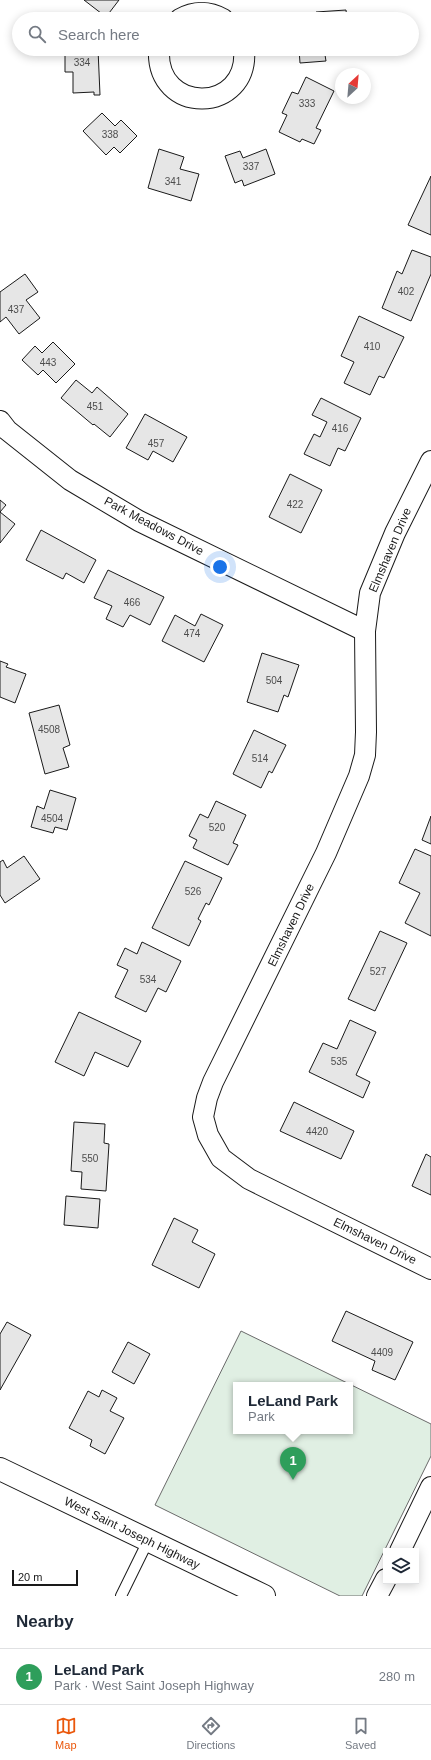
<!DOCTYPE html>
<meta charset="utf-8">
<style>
:root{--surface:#fff;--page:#f6f6f7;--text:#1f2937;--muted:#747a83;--line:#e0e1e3;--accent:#ea580c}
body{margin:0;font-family:Arial,sans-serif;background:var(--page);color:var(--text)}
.controls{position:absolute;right:12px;bottom:12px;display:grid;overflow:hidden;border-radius:0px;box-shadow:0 2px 10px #0003}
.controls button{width:36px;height:36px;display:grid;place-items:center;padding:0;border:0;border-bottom:1px solid var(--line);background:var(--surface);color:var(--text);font:20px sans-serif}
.compass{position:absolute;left:335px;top:68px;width:36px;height:36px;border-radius:50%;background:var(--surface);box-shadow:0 2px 10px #0003;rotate:26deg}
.scale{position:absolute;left:12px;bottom:10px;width:66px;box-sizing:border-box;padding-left:4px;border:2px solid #1a1a1a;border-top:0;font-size:11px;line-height:14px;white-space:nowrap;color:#1a1a1a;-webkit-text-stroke:3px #fff;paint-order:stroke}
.you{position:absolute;left:220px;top:567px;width:14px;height:14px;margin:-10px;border:3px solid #fff;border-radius:50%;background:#1a73e8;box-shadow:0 0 0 6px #1a73e833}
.badge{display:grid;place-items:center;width:26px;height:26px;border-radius:50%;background:var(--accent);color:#fff;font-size:13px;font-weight:700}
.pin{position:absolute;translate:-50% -33px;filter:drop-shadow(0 1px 2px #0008)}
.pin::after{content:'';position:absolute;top:21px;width:14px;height:12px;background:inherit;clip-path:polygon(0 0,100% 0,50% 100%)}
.popup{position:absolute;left:233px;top:1382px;width:120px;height:52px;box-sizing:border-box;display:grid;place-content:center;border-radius:0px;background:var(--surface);filter:drop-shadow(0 1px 3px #0005);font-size:13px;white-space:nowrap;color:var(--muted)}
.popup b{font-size:15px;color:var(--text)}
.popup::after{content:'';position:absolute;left:50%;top:100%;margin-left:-8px;border:8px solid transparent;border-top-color:var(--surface)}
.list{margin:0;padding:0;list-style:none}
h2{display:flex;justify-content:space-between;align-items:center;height:52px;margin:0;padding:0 16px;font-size:17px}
h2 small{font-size:13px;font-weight:400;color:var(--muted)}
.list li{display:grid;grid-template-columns:26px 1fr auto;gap:12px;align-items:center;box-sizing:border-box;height:56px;padding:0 16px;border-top:1px solid var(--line)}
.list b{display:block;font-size:15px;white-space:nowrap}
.list p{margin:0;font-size:13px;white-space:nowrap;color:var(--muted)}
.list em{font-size:13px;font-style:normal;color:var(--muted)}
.icon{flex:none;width:22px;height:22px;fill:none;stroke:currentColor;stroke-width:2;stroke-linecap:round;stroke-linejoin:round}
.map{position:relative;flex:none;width:431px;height:1596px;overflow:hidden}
.search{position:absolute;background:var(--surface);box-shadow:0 2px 10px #0003;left:12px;right:12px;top:12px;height:44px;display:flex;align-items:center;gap:10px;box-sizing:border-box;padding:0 14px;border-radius:22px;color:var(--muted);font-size:15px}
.sheet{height:108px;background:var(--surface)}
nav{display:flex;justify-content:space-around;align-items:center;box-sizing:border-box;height:56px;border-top:1px solid var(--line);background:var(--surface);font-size:11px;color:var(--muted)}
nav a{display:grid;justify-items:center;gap:2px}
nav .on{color:var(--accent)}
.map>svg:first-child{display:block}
</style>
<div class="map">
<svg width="431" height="1596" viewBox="0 0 431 1596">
<rect width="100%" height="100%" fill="#fff"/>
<path fill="#e0efe3" stroke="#6a6a6a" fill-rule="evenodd" d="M 241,1331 L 431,1424 L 431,1456 L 362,1596 L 340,1596 L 155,1505 ZM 236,1385 L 350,1385 L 350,1431 L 236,1431 Z"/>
<g fill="#e6e6e6" stroke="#1a1a1a">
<polygon points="84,0 119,0 106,17"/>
<polygon points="346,10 347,19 317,19 316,12"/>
<polygon points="67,49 98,49 100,95 94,95 94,92 73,93 73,72 65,72 65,53 67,53"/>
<polygon points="299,49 349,49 349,54 325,55 326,61 300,63"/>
<polygon points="306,77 334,91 316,128 321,130 314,144 302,139 300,142 279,132 287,115 282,113 292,92 298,94"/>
<polygon points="102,113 115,126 121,120 137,136 120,153 114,147 106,155 83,131"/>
<polygon points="159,149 184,157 180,169 199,174 191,201 148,188"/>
<polygon points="266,149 275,174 244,186 242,180 235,183 225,156 240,151 243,158"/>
<polygon points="431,176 431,235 408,225"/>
<polygon points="412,250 431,257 431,274 411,321 382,308 397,271 402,274"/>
<polygon points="25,274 38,292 26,300 40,318 19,334 6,317 0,322 0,292"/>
<polygon points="359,316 404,337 384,378 379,376 370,395 344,383 354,362 341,356"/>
<polygon points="53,342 75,364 56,383 43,370 38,375 22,360 35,346 42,353"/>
<polygon points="76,380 92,393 97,387 128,414 110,437 94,424 93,425 61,398"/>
<polygon points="321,398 361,418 345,451 338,448 330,466 304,454 314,434 320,437 327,422 312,415"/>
<polygon points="145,414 187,437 173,462 153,451 148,460 126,448"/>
<polygon points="290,474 322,490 301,533 269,517"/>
<polygon points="0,500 6,505 0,512 15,524 0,543"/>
<polygon points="41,530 96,560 84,583 66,573 63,579 26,560"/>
<polygon points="108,570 164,597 150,625 130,615 123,627 106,619 112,606 94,598"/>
<polygon points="201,614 223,625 204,662 162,641 175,615 195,626"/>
<polygon points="262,653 299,665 288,697 284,695 278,712 247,702"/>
<polygon points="0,661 8,664 6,667 26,674 15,703 0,697"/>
<polygon points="59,705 70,745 63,748 69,767 45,774 29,713"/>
<polygon points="254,730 286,745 272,773 269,771 261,788 233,774"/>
<polygon points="50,790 76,798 67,830 55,827 53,833 31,827 37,806 44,809"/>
<polygon points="216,801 246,815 233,843 238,845 228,865 193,848 197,840 189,836 200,814 208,818"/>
<polygon points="431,816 431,844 422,840"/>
<polygon points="415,849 431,856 431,936 405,923 420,893 399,883"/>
<polygon points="24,856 40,879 5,903 0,895 0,862 3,860 7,868"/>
<polygon points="185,861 222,878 209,905 206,903 198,919 201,921 189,946 152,928"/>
<polygon points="380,931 407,943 375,1011 348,999"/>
<polygon points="142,942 181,961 166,992 158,988 146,1012 115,997 128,970 117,965 125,948 137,954"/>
<polygon points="79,1012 141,1041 128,1067 95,1052 84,1076 55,1062"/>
<polygon points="350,1020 376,1032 356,1075 370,1082 363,1098 309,1072 323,1043 337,1049"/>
<polygon points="294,1102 354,1131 341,1159 280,1131"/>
<polygon points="74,1122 105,1124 104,1143 109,1144 106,1191 81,1189 82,1172 71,1171"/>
<polygon points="426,1154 431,1157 431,1195 412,1186"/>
<polygon points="66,1196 100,1199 98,1228 64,1225"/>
<polygon points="174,1218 198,1230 192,1242 215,1254 199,1288 152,1265"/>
<polygon points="346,1311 413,1342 395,1380 372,1370 375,1361 332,1341"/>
<polygon points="7,1322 31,1335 0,1390 0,1334"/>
<polygon points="128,1342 150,1354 134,1384 112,1372"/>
<polygon points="102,1390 117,1398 110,1411 124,1418 105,1454 90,1446 92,1440 69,1428 88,1391 99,1397"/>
</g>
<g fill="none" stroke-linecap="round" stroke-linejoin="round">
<defs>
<polyline id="service" points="121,1596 148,1541"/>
<g id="minor">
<path d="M 180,19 C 194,11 209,11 223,19"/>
<path d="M 159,49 C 155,116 250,114 244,49"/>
<polyline points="0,421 7,430 70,480 139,521 365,631"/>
<polyline points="431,461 395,533 370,593 365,631 366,732 365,755 359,776 326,853 213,1082 207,1098 203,1117 208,1135 221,1158 249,1179 431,1269"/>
<polyline points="400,1551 431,1487"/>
<polyline points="377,1596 386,1579"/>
</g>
<polyline id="tertiary" points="0,1469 264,1596"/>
</defs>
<use href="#service" stroke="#1a1a1a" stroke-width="12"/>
<use href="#minor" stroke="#1a1a1a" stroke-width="22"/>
<use href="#tertiary" stroke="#1a1a1a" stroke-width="24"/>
<use href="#service" stroke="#fff" stroke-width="10"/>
<use href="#minor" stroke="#fff" stroke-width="20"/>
<use href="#tertiary" stroke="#fff" stroke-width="22"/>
</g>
<g text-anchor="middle" stroke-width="3" stroke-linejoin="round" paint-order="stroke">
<g font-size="10" fill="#4d4d4d">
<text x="82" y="66">334</text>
<text x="307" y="107">333</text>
<text x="110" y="138">338</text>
<text x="251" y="170">337</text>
<text x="173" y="185">341</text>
<text x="406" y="295">402</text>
<text x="16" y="313">437</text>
<text x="372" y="350">410</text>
<text x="48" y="366">443</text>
<text x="95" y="410">451</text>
<text x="340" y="432">416</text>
<text x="156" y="447">457</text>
<text x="295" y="508">422</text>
<text x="132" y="606">466</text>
<text x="192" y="637">474</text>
<text x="274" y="684">504</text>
<text x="49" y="733">4508</text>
<text x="260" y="762">514</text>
<text x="52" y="822">4504</text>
<text x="217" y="831">520</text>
<text x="193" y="895">526</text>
<text x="378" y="975">527</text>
<text x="148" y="983">534</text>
<text x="339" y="1065">535</text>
<text x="317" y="1135">4420</text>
<text x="90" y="1162">550</text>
<text x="382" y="1356">4409</text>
</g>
<g font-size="12" fill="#1a1a1a" stroke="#fff">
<text transform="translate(154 526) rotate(28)" y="4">Park Meadows Drive</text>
<text transform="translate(390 550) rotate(-67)" y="4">Elmshaven Drive</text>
<text transform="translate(291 925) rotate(-64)" y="4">Elmshaven Drive</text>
<text transform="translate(375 1241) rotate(26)" y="4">Elmshaven Drive</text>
<text transform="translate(132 1533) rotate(26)" y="4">West Saint Joseph Highway</text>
</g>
</g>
</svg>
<div class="controls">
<button><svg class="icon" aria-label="layers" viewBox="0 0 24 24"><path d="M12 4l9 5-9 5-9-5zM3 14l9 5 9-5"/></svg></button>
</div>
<svg class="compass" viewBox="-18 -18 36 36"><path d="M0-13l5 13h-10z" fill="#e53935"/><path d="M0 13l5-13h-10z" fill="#747a83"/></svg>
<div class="scale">20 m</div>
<div class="you"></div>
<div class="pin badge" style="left:293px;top:1480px;background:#2e9e5b">1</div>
<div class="popup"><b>LeLand Park</b>Park</div>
<div class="search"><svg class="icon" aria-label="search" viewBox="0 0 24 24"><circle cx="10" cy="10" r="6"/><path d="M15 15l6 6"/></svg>Search here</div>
</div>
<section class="sheet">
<h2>Nearby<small></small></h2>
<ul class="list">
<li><span class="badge" style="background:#2e9e5b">1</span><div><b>LeLand Park</b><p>Park · West Saint Joseph Highway</p></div><em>280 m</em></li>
</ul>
</section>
<nav>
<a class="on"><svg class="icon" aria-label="map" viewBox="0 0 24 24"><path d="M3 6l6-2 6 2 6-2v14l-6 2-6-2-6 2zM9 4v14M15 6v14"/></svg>Map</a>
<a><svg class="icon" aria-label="directions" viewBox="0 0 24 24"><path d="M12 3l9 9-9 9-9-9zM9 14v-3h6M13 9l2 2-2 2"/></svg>Directions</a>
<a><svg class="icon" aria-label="saved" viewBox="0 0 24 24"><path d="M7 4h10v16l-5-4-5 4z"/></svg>Saved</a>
</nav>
